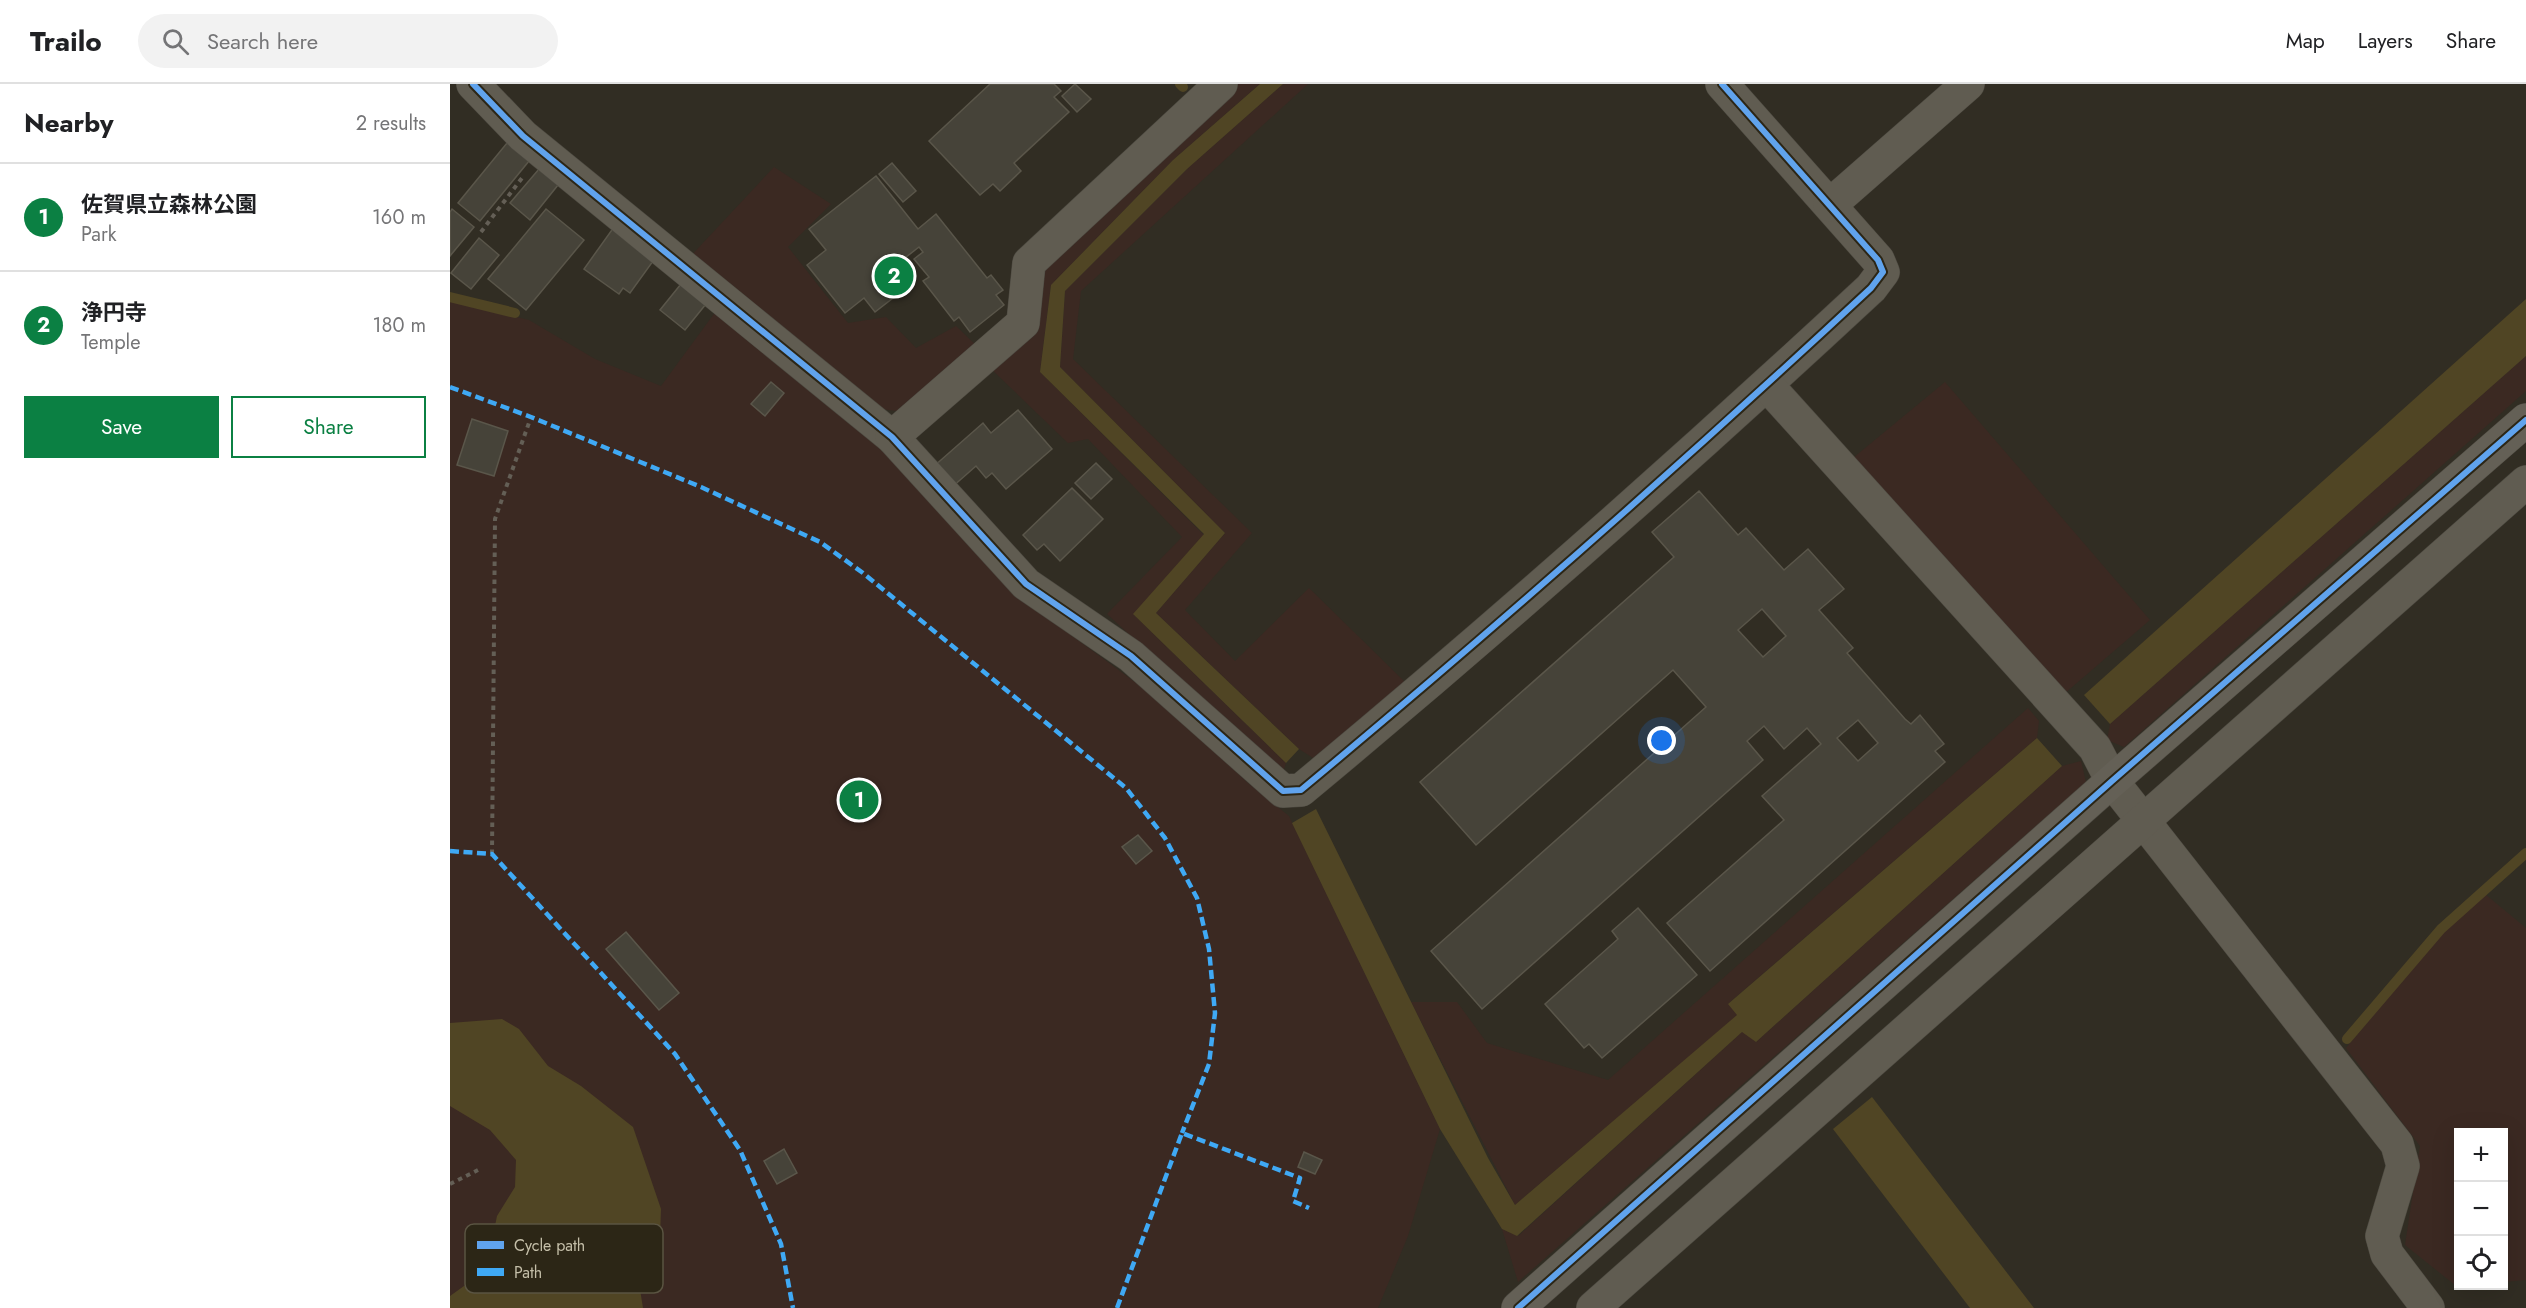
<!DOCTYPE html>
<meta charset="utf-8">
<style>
:root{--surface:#fff;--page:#f2f2f2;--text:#202124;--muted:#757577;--line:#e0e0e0;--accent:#0b8043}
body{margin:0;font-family:Jost,"Noto Sans JP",sans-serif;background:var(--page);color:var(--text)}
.controls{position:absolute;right:18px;bottom:18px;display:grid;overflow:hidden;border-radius:0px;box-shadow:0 6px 24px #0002}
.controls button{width:54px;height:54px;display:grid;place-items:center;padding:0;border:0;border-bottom:2px solid var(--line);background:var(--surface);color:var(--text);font:30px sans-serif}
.you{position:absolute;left:1212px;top:657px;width:21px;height:21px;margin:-15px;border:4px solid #fff;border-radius:50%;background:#1a73e8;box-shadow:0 0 0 9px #1a73e833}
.badge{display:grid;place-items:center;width:39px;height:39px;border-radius:50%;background:var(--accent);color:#fff;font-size:20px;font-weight:700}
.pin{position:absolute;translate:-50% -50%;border:3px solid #fff;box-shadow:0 2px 6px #0006}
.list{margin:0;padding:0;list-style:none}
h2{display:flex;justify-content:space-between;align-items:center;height:78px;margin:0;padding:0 24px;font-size:26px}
h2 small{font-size:20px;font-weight:400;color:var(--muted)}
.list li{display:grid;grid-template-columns:39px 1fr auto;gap:18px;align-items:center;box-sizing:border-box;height:108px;padding:0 24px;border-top:2px solid var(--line)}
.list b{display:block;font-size:22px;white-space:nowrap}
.list p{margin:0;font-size:20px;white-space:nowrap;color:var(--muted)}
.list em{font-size:20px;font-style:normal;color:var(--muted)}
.actions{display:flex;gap:12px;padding:18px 24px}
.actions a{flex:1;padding:14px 0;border:2px solid var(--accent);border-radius:0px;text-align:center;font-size:21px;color:var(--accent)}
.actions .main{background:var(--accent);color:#fff}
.icon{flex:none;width:33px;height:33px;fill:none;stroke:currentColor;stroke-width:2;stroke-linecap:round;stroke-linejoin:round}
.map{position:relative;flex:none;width:2076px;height:1224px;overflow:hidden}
header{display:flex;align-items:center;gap:36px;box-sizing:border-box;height:84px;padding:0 30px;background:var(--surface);border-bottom:2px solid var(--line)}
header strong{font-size:28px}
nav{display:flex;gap:33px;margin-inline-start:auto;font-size:21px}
.search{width:420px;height:54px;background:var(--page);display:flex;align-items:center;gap:15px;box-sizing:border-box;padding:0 21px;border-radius:33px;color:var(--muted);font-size:22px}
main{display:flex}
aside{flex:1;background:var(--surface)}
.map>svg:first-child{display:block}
</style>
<header>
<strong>Trailo</strong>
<div class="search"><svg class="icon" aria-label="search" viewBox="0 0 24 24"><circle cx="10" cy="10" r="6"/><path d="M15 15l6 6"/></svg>Search here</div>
<nav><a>Map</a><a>Layers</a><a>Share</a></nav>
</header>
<main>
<aside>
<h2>Nearby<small>2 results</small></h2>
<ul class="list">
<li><span class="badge">1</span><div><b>佐賀県立森林公園</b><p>Park</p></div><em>160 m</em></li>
<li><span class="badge">2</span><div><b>浄円寺</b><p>Temple</p></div><em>180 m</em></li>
</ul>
<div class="actions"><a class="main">Save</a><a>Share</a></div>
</aside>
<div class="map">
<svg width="2076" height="1224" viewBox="0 0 2076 1224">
<rect width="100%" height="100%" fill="#312d23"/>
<g fill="#3b2922">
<polygon points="788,0 810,0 723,76 601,201 590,288 754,451 684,531 836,679 832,691 657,530 732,453 638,355 618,359 536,280 585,195 711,68"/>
<polygon points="833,0 858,0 631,207 623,275 802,449 735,526 785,577 859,504 956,599 863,674 849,665 706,529 775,449 610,283 615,207 737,85"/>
<polygon points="324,83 381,120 338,163 398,239 436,233 466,264 506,242 529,264 455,328 430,325 238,175"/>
<polygon points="0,217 79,236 145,275 211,302 269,223 400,328 568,512 712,618 798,699 839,732 990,1045 958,1152 928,1224 0,1224"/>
<polygon points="2076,272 2076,307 1674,663 1657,656 1660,640"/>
<polygon points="1495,298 1700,536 1614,610 1403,374"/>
<polygon points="1578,624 1589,637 1587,654 1279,919 1288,931 1065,1121 961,918 1007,918 1037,959 1158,996"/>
<polygon points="1631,677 1636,698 1068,1198 1052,1145 1068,1152 1293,947 1306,958 1612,682"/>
<polygon points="2035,810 2076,844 2076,1196 2054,1198 2054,1048 2008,1048 2008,1201 2005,1201 1955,1161 1970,1062 1896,964 1993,848"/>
</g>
<g fill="#504524">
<polygon points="810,0 833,0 737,85 615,207 610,283 775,449 706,529 849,665 836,679 683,530 754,450 590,288 601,201 723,76"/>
<polygon points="2076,215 2076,272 1660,640 1634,611"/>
<polygon points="1587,654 1612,682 1306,958 1292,948 1067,1152 1052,1145 990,1045 842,739 866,725 1038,1074 1065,1121 1287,931 1278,920"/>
<polygon points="52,935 69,945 98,982 131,1002 183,1043 211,1125 210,1152 188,1193 193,1224 0,1224 0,1212 28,1192 39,1171 47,1132 65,1103 66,1076 40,1046 0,1022 0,939"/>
<polygon points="1422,1013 1584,1224 1520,1224 1383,1045"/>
</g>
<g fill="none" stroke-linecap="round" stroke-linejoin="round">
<g stroke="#504524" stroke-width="10">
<polyline points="730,0 733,3"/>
<polyline points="0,213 65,229"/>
<polyline points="1897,955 1991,845 2076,769"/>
</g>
</g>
<g fill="#464339" stroke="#5a564a" stroke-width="1.5" fill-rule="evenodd">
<polygon points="540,0 604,0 611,7 604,13 619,28 564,79 571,87 550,107 543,100 530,111 479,57"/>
<polygon points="625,0 641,15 627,28 612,12"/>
<polygon points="57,59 79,77 30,137 8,119"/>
<polygon points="442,79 466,107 453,118 429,90"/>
<polygon points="89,85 108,101 80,136 60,119"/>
<polygon points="426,92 468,145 486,130 537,194 541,191 553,206 546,211 554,221 520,248 509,233 504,237 473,197 479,193 464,175 473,168 469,163 451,177 454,181 441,192 452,207 425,228 414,214 395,229 357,181 376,166 359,145"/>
<polygon points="2,125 24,143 0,172 0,128"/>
<polygon points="96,125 134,156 76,226 38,195"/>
<polygon points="164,143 206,173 180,209 173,204 169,210 134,185"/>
<polygon points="29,154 49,171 21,205 1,189"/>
<polygon points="235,195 260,215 235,246 210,226"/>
<polygon points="321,298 334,309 315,332 301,320"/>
<polygon points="568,326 602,365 556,405 542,389 536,394 526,382 501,404 483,383 533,339 541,349"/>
<polygon points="22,335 58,347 44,392 7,381"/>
<polygon points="646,379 662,395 641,415 625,399"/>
<polygon points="622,404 653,435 610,477 594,460 587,466 573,451"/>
<path d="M 1249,407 L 1288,451 L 1296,444 L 1334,486 L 1358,465 L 1394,505 L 1369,526 L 1403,564 L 1397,569 L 1455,635 L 1461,640 L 1470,631 L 1494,660 L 1485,667 L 1495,678 L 1260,887 L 1217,839 L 1334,736 L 1312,712 L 1371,660 L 1357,644 L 1334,665 L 1314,642 L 1297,657 L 1313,676 L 1032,925 L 981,867 L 1256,623 L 1223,586 L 1026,761 L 970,698 L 1224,473 L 1202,448 ZM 1312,525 L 1336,552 L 1313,573 L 1288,546 ZM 1408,636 L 1428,659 L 1408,677 L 1387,654 Z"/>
<polygon points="688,751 702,767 686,780 672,763"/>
<polygon points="1188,824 1247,891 1152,974 1139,960 1134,964 1095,920 1168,855 1162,847"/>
<polygon points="176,848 229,909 209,926 156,865"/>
<polygon points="334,1065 347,1089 327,1100 314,1077"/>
<polygon points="854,1068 872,1076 865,1090 848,1083"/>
</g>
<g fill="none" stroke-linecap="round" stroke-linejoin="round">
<defs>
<g id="street">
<path d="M 23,0 L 73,52 L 442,353 L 576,500 L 681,572 L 833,707 L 851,706 C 1046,544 1236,376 1421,204 L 1433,188 L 1428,176 L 1272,0"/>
<polyline points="1380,121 1518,0"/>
<polyline points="1317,301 1645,664 1662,697 1947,1060 1953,1082 1932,1152 1937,1170 1978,1224"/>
<polyline points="442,353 573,239 579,179 771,0"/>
<polyline points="1143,1224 2076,398"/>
</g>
<polyline id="secondary" points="1068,1224 1662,697 2076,336"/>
</defs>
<use href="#street" stroke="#4c4940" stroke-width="34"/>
<use href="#secondary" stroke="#4c4940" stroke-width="34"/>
<g stroke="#645f56" stroke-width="4" stroke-dasharray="4.5 4.5" stroke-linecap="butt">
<polyline points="31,148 72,94"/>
<polyline points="42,770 45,435 81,333"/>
<polyline points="0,1100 28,1086"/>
</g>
<use href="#street" stroke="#605c51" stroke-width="33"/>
<use href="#secondary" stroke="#646056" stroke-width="33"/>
<g stroke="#3fa9f5" stroke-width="4.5" stroke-dasharray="9 4.5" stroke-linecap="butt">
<polyline points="0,303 81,333 251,403 370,458 413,489 676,704 715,754 747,814 759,865 765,929 759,980 732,1049"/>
<polyline points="0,767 42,770 225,970 290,1066 331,1160 343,1224"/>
<polyline points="667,1224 732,1049 850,1094 843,1117 859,1124"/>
</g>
<defs>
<g id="cycleway">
<path d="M 23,0 L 73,52 L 442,353 L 576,500 L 681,572 L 833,707 L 851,706 C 1046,544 1236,376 1421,204 L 1433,188 L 1428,176 L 1272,0"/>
<polyline points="1068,1224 1662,697 2076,336"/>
</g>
</defs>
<use href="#cycleway" stroke="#2c2616" stroke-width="10"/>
<use href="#cycleway" stroke="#60a3ed" stroke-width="6"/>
</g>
<rect x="15" y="1140" width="198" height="69" rx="9" fill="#2c2616" stroke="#5a5442" stroke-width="1.5"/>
<rect x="27" y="1157" width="27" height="8" fill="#60a3ed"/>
<rect x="27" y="1184" width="27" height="8" fill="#3fa9f5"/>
<g font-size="16" fill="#c5bfa9">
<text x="64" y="1167">Cycle path</text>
<text x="64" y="1194">Path</text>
</g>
</svg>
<div class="controls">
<button>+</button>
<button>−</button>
<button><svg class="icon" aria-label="locate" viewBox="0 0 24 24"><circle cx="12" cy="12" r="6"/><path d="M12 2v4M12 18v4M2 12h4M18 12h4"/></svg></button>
</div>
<div class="you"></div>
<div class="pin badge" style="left:409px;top:716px">1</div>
<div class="pin badge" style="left:444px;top:192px">2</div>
</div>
</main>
